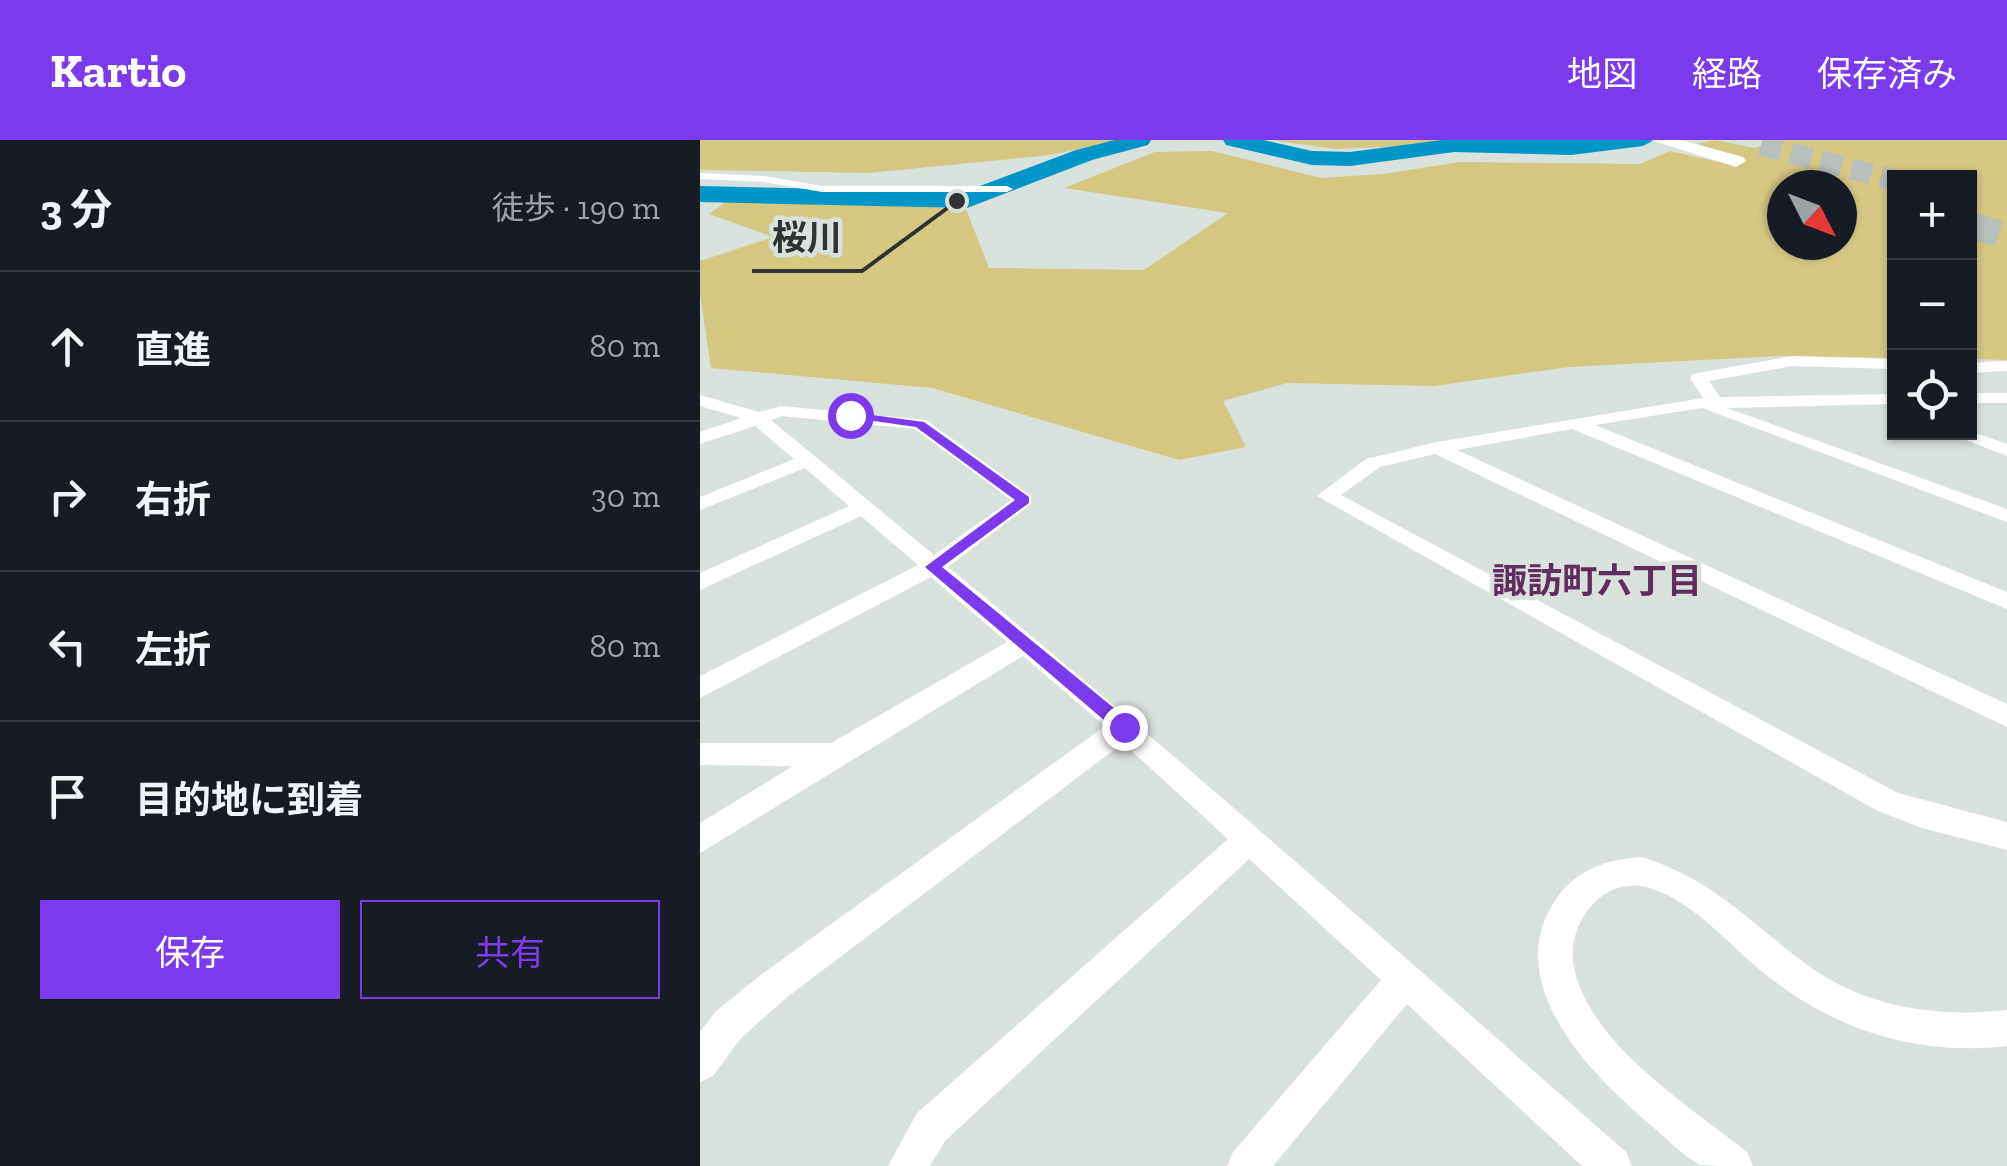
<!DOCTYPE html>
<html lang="ja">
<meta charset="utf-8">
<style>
:root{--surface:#171b24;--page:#20242c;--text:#f1f3f6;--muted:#9ea1a6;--line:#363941;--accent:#7c3aed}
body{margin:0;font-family:"Zilla Slab","Noto Sans JP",serif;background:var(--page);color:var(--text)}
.controls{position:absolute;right:30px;top:30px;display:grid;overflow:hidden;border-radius:0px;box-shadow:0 2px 8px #0004}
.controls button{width:90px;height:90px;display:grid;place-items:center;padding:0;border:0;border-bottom:2px solid var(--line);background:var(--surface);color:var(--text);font:50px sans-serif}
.compass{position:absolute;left:1067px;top:30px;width:90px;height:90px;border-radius:50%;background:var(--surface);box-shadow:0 2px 8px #0004;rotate:132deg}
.stop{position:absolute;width:30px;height:30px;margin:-22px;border:8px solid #7c3aed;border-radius:50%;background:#fff}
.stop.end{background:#7c3aed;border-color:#fff;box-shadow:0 2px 10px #0008}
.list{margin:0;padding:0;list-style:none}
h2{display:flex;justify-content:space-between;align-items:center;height:130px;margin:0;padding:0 40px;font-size:42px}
h2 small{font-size:32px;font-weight:400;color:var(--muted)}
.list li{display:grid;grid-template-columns:65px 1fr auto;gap:30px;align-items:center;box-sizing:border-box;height:150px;padding:0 40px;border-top:2px solid var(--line)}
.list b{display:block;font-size:38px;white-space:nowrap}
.list em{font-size:32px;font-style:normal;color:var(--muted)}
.actions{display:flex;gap:20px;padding:30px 40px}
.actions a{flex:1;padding:22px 0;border:2px solid var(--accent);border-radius:0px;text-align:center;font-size:35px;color:var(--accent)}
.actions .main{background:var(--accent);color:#fff}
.icon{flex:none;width:55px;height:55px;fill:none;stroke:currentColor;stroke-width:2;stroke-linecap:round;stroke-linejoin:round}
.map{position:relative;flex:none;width:1307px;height:1026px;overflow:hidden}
header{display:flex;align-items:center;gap:60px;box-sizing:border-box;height:140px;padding:0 50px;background:var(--accent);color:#fff}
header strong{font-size:48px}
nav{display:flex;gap:55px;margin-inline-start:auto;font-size:35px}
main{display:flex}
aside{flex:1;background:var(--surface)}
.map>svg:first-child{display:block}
</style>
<header>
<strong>Kartio</strong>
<nav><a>地図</a><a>経路</a><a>保存済み</a></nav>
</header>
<main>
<aside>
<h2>3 分<small>徒歩 · 190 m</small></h2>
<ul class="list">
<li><svg class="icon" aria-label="ahead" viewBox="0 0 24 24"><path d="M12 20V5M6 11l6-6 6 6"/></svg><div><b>直進</b></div><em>80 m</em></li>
<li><svg class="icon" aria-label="right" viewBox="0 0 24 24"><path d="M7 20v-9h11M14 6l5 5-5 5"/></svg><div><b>右折</b></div><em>30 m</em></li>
<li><svg class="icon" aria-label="left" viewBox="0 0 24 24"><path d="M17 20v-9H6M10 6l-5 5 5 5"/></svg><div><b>左折</b></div><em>80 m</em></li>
<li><svg class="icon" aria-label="arrive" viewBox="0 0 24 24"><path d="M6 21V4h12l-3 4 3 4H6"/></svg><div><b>目的地に到着</b></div></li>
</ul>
<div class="actions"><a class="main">保存</a><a>共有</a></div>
</aside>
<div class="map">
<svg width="1307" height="1026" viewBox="0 0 1307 1026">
<rect width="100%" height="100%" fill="#d9e1dd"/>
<g fill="#d4c883" fill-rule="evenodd">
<polygon points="0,0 421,0 350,15 169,33 0,30"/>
<polygon points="570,0 859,0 636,9"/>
<path d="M 1016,0 L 1055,8 L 1070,3 L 1064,0 L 1307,0 L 1307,220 L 1270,219 L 1270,38 L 1194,38 L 1194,218 L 1079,216 L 869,227 L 734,246 L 587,243 L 523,261 L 546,307 L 479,320 L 232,248 L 11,228 L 0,154 L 0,121 L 73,97 L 9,74 L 34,56 L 266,69 L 289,128 L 444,130 L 528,73 L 364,48 L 455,12 L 512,11 L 621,38 L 683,34 L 760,22 L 940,24 L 970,11 L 1028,24 L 1038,17 L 996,4 ZM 1082,45 L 1142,45 L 1142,105 L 1082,105 Z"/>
</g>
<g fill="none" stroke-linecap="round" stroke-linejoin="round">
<g fill="#0195c8" fill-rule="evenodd">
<polygon points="415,0 451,0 448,5 392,20 267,68 0,62 0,46 264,52 376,10"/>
<polygon points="523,0 563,0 612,11 650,12 742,0 954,0 943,6 871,15 754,12 650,26 612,25 526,5"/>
</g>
<g stroke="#b7bebb" stroke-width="21" stroke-dasharray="21 10" stroke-linecap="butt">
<polyline points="1061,5 1194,40"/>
<polyline points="1270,85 1283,89"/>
</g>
<polyline stroke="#b7bebb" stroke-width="26" stroke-dasharray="26 14" stroke-linecap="butt" points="1274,86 1307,96"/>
<g fill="#fff" fill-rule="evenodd">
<polygon points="0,33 64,36 122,46 307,46 313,49 307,52 122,52 64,42 0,39"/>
<polygon points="1092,216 1194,219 1194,229 1092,226 1009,241 1020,257 1194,254 1194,264 1027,268 1307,369 1307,382 1002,268 895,285 1307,452 1307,469 872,289 757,310 1307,564 1307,587 735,314 680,327 641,355 1198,653 1307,682 1307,710 1222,688 1178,671 617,356 666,319 737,302 1003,258 990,238 992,234"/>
<polygon points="1307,221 1307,231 1270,233 1270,223"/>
<rect x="1270" y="253" width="37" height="10"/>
<path d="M 0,255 L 59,272 L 81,266 L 226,280 L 331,356 L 331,364 L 248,427 C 480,617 701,814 926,1012 L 932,1026 L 882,1026 L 707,864 L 573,1026 L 527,1026 L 533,1012 L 681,840 L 549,719 L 245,1001 L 230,1026 L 188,1026 L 217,973 L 528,699 L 423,603 L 86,858 L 41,898 L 13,936 L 0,942 L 0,892 L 15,872 L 62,834 L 405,586 L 323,516 L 0,713 L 0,683 L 93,626 L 0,625 L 0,603 L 131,603 L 307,502 L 231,437 L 0,558 L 0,536 L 218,425 L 161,376 L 0,450 L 0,433 L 149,366 L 105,328 L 0,370 L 0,357 L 94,319 L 55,286 L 0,304 L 0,292 L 41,278 L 0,266 ZM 82,276 L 215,289 L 311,360 L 234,415 L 71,280 Z"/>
<polygon points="1270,291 1307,304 1307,316 1245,292"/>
<path d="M 942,717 C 1013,740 1045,778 1102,821 C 1161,867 1235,878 1307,870 L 1307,906 C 1210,917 1122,886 1050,821 C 1020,795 986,757 946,747 C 900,736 865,787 874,828 C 891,905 988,965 1047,1012 L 1053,1026 C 1038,1026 1012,1026 1000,1025 C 983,1016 966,998 952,986 C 891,935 799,843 856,759 C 877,729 908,719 942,717 Z"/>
</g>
<polygon fill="#fff" fill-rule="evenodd" points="951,0 981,0 1043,17 1046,21 1036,27"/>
</g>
<polygon fill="#7c3aed" points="150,272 224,282 329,357 329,363 242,427 431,582 431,592 418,592 225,427 315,360 216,287 146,277"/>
<g text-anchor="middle" stroke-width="9" stroke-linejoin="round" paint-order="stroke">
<g font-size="35" font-weight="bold" fill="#612d5c" stroke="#d9e1dd">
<text x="897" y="453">諏訪町六丁目</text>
</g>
</g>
<path fill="none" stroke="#303331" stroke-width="4" d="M257 61L162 131H52"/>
<circle fill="#303331" stroke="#d9e1dd" stroke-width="4" cx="257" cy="61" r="10"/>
<g font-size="35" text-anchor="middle" font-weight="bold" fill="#303331" stroke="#d9e1dd" stroke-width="9" stroke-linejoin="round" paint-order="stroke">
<text x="107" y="110">桜川</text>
</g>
</svg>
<div class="controls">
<button>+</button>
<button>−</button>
<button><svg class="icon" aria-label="locate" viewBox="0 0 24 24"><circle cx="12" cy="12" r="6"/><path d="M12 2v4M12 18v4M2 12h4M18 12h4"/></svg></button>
</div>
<svg class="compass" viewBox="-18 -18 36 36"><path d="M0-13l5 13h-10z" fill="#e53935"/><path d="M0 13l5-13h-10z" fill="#9ea1a6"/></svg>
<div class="stop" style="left:150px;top:275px"></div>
<div class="stop end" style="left:424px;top:587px"></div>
</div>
</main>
